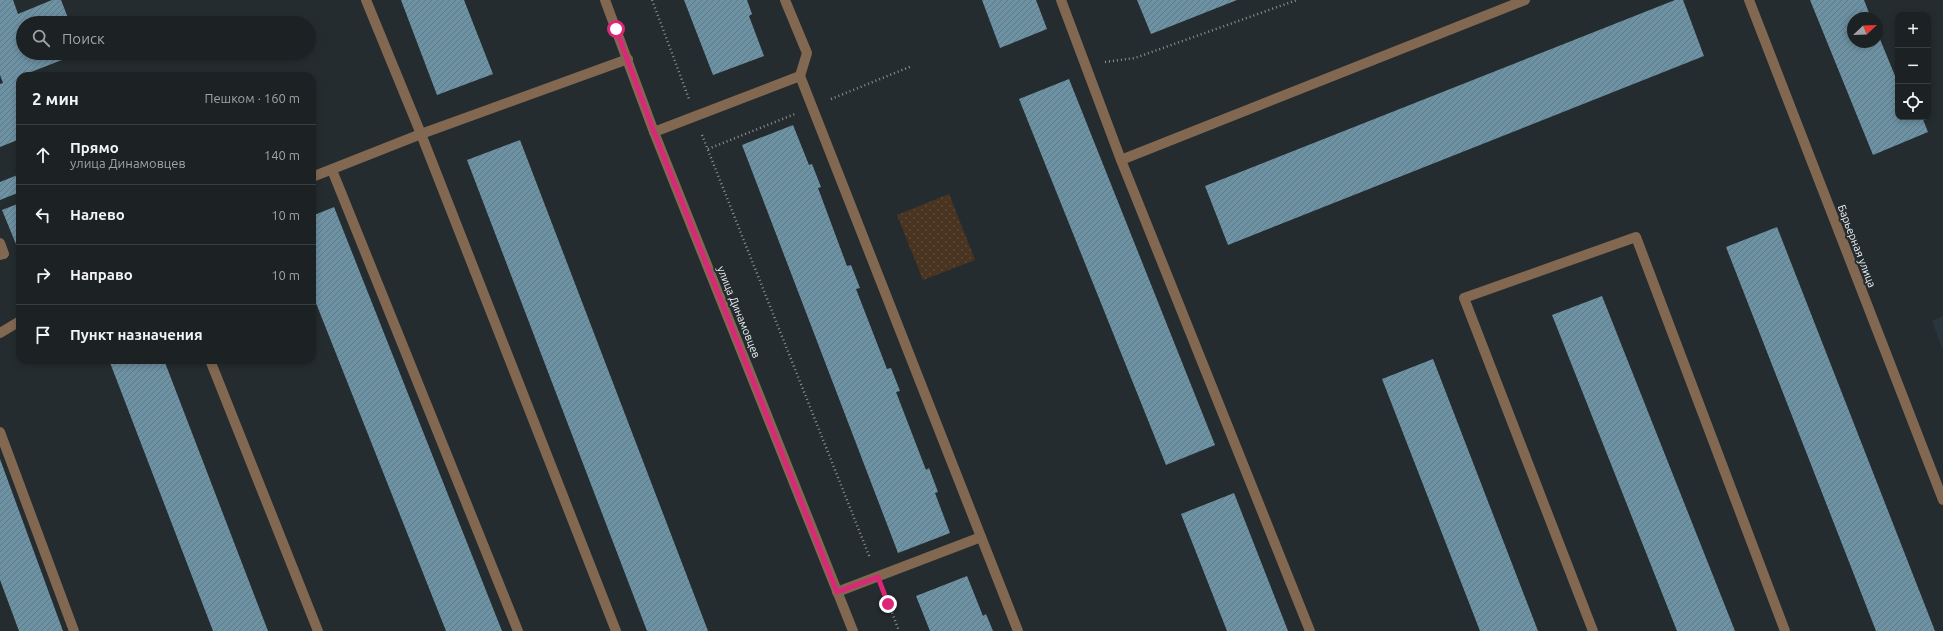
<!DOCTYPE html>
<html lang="ru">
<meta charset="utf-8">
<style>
:root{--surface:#1c2123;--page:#292e30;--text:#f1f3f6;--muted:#a0a3a6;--line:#3a3e41}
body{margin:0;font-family:Ubuntu,sans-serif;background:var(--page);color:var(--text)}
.controls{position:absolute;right:12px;top:12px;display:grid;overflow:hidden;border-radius:8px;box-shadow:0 2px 6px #0003}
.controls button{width:36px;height:36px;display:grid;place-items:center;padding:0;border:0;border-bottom:1px solid var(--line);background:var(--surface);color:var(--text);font:20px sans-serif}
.compass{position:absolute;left:1847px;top:12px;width:36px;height:36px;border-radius:50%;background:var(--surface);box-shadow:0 2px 6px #0003;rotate:67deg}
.stop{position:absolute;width:12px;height:12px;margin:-9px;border:3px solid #db2777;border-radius:50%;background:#fff}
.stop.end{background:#db2777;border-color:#fff;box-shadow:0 1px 4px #0008}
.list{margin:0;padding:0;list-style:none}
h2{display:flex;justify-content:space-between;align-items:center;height:52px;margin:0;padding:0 16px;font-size:17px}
h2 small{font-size:13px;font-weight:400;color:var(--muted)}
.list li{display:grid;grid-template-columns:26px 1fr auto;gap:12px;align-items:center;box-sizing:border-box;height:60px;padding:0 16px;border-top:1px solid var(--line)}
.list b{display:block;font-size:15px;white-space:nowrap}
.list p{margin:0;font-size:13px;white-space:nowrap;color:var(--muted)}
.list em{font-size:13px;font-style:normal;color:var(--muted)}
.icon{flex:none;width:22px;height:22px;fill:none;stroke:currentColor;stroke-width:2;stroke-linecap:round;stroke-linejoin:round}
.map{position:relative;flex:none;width:1943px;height:631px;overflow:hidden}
.search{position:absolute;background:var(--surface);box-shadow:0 2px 6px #0003;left:16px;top:16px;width:300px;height:44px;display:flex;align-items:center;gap:10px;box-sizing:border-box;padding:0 14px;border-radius:22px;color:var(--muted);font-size:15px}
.panel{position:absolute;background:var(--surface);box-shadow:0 2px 6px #0003;left:16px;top:72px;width:300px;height:292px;border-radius:12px}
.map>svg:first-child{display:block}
</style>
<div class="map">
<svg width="1943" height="631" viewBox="0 0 1943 631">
<defs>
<pattern id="park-dots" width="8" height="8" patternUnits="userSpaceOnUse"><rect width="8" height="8" fill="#493422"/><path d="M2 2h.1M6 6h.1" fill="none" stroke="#5b4838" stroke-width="1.8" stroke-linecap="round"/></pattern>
<pattern id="building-hatch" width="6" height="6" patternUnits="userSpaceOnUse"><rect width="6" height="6" fill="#6d92a4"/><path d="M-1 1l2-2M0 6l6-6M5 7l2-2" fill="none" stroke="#607884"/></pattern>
</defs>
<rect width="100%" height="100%" fill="#252c2f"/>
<polygon fill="#28363d" points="1943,316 1943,350 1932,321"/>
<polygon fill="url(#park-dots)" points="949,194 975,260 923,280 897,215"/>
<g fill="url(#building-hatch)">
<polygon points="0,0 13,0 18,14 52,0 61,0 70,23 23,23 23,53 80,53 31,72 33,76 20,76 20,139 0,147 0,84 3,83 0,75"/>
<polygon points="401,0 464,0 493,74 437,95"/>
<polygon points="684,0 747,0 752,14 749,16 764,56 713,75"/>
<polygon points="982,0 1036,0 1047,29 1000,48"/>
<polygon points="1137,0 1237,0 1151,34"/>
<polygon points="1675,0 1683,0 1704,56 1228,245 1205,186"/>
<polygon points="1810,0 1864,0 1871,18 1853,18 1853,42 1877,42 1877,32 1898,83 1898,117 1922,117 1928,132 1873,155"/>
<polygon points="1069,79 1215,445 1166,465 1019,99"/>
<polygon points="793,125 809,165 812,164 821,187 818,188 847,266 851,265 860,288 856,289 887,369 891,368 900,391 896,392 926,470 929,468 938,492 935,493 950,533 898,553 742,145"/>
<polygon points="520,140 708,631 647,631 467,160"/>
<polygon points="20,174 20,192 0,200 0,182"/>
<polygon points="20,203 20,254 2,210"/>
<polygon points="334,207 502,631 446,631 312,293 312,216"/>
<polygon points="1777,227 1935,631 1876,631 1726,247"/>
<polygon points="1602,296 1735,631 1677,631 1552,315"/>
<polygon points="1433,359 1538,631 1480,631 1382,379"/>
<polygon points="109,360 164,360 268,631 213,631"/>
<polygon points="0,459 63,631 19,631 0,580"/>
<polygon points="1234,493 1288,631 1227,631 1181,514"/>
<polygon points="967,576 983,616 986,614 993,631 930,631 916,596"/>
</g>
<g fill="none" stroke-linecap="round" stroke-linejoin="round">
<g stroke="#8c9294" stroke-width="2.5" stroke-dasharray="1 3" stroke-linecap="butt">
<polyline points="652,0 689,99"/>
<polyline points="1105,62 1135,58 1297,0"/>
<polyline points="831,99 912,66"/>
<polyline points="702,135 870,558"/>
<polyline points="708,149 795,114"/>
<polyline points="885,594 899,631"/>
</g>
<g stroke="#836851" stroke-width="10">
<polyline points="366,0 421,134 616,631"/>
<polyline points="785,0 807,53 800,76"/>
<polyline points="1061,0 1121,160"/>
<polyline points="654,132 800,76 1018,631"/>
<polyline points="332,170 518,631"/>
<polyline points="312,177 421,134 628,59"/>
<polyline points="0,243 4,254 0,255"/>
<polyline points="0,333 20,321"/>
<polyline points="210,360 318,631"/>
<polyline points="0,432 74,631"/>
<polyline points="837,592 981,537"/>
<polyline points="1310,631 1121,160 1525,0"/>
<polyline points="1593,631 1464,298 1636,237 1785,631"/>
</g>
<g stroke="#836851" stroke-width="10">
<polyline points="605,0 654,132 853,631"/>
<polyline points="1749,0 1943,500"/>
</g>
</g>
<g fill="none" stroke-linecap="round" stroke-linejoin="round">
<polyline stroke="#db2777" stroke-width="5" points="616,29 654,132 837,592 878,577 888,604"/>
</g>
<g text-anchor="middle" stroke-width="4" stroke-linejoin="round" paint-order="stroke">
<g font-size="11" fill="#ecf1f3" stroke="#252c2f">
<text transform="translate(1857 246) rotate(69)" y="4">Барьерная улица</text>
<text transform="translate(739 312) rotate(68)" y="4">улица Динамовцев</text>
</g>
</g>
</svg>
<div class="controls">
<button>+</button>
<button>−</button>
<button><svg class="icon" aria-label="locate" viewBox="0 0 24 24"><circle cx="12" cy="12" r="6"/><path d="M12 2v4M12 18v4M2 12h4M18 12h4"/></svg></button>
</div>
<svg class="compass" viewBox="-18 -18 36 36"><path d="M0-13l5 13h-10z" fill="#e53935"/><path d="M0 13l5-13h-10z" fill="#a0a3a6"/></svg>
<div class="stop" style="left:616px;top:29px"></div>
<div class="stop end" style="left:888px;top:604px"></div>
<div class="search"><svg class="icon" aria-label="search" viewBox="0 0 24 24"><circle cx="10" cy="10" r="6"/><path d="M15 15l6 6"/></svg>Поиск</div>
<section class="panel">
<h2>2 мин<small>Пешком · 160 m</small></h2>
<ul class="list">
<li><svg class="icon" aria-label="ahead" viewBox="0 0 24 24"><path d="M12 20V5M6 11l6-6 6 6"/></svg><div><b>Прямо</b><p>улица Динамовцев</p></div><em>140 m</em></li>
<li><svg class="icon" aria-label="left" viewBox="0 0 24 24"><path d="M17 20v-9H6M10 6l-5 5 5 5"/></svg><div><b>Налево</b></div><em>10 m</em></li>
<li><svg class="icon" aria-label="right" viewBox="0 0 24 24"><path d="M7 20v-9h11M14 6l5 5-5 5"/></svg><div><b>Направо</b></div><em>10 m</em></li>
<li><svg class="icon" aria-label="arrive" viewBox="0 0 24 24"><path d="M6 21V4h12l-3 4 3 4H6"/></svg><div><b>Пункт назначения</b></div></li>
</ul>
</section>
</div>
